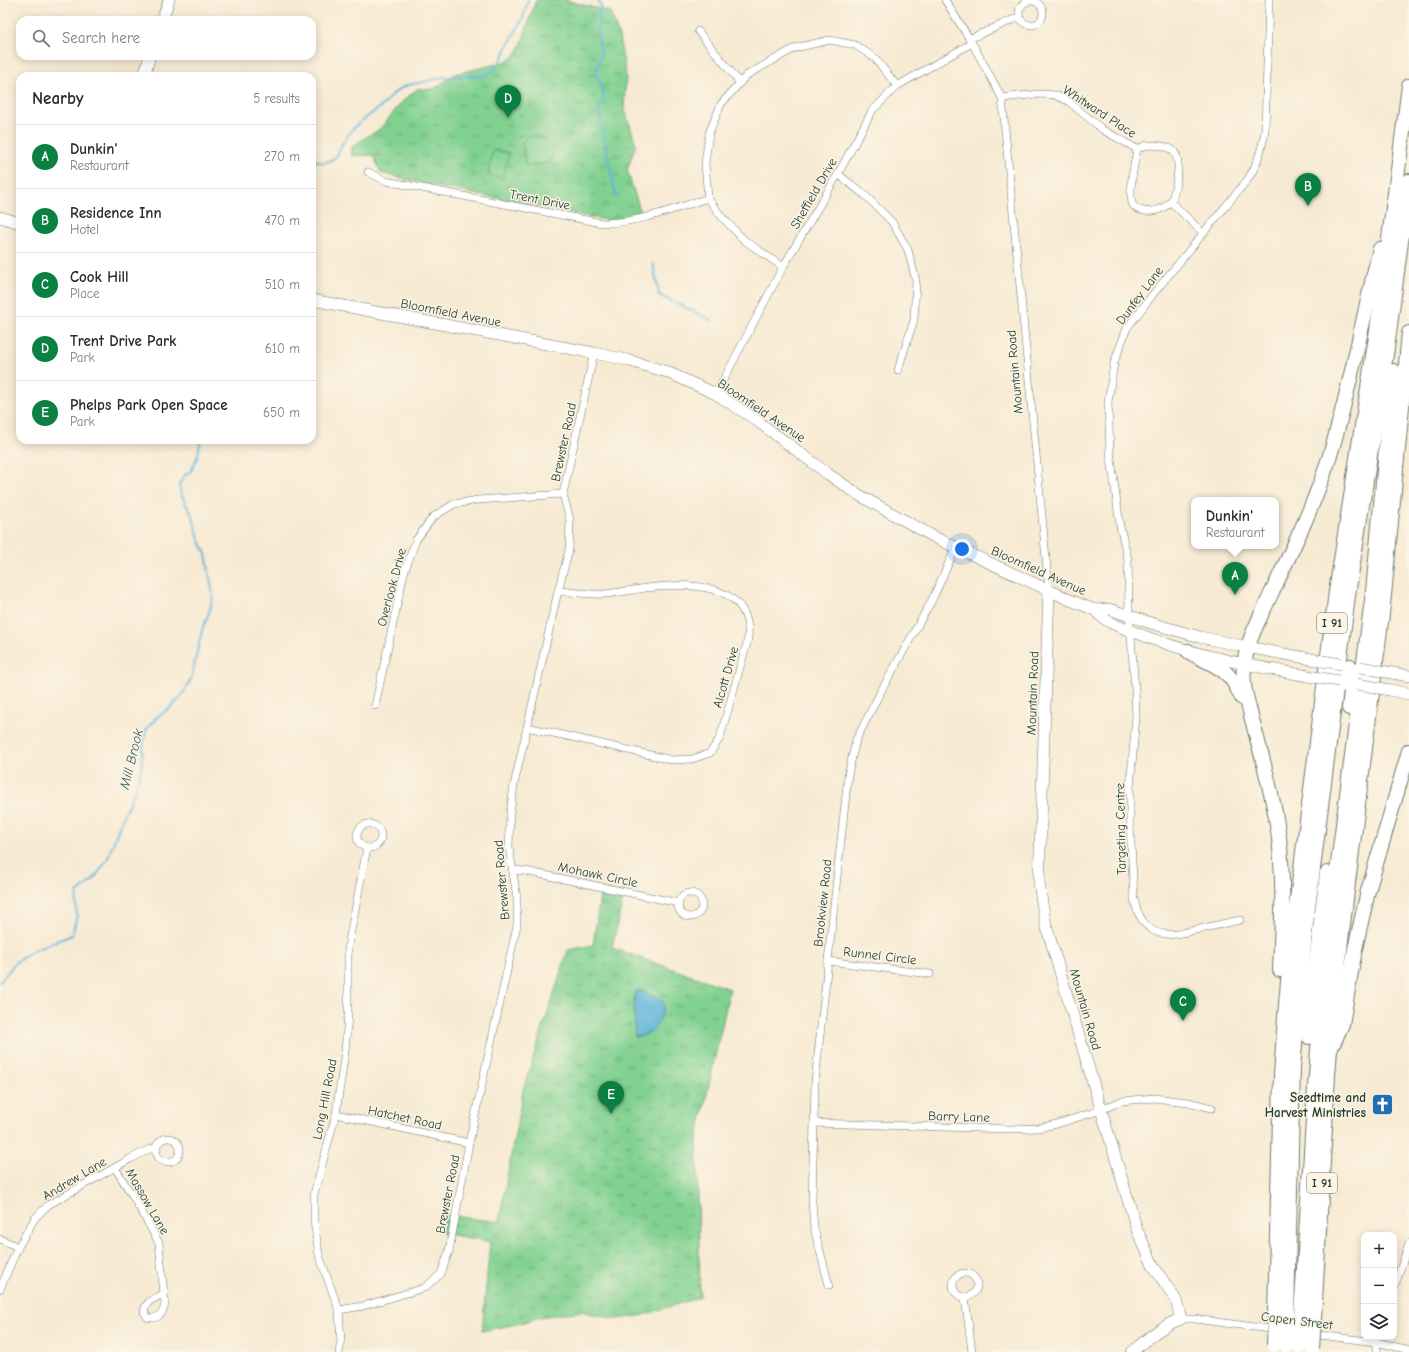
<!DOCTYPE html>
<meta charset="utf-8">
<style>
:root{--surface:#fff;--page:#f2f2f3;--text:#2b2b33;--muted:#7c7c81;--line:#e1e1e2;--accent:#0b8043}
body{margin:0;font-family:"Comic Neue",sans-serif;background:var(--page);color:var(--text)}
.controls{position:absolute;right:12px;bottom:12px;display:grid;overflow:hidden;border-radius:8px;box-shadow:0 2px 10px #0003}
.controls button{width:36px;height:36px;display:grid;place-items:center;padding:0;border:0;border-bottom:1px solid var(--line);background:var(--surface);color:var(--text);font:20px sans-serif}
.you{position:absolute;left:962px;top:549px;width:14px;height:14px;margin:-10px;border:3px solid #fff;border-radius:50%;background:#1a73e8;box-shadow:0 0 0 6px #1a73e833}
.badge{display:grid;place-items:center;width:26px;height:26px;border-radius:50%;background:var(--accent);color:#fff;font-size:13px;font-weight:700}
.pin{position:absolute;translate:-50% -33px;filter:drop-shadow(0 1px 2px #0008)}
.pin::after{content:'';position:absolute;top:21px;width:14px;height:12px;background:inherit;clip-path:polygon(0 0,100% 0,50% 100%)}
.popup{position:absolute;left:1191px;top:497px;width:88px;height:52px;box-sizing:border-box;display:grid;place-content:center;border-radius:8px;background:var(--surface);filter:drop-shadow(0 1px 3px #0005);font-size:13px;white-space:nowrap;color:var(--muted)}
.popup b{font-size:15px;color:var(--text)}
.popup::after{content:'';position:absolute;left:50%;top:100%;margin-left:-8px;border:8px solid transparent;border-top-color:var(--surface)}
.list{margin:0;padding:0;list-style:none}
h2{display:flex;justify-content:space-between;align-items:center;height:52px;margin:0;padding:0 16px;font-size:17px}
h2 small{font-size:13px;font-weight:400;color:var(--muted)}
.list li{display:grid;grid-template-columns:26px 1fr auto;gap:12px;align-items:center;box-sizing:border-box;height:64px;padding:0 16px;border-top:1px solid var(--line)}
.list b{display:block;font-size:15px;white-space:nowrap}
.list p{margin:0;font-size:13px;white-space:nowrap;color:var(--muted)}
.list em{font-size:13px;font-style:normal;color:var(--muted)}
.icon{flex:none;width:22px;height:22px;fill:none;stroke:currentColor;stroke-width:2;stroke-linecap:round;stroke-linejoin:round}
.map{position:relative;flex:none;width:1409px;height:1352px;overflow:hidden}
.search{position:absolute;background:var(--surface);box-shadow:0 2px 10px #0003;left:16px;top:16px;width:300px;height:44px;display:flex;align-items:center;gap:10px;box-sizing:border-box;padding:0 14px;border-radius:12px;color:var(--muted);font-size:15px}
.panel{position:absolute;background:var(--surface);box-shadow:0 2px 10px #0003;left:16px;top:72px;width:300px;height:372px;border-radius:12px}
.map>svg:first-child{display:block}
</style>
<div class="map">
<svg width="1409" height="1352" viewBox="0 0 1409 1352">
<defs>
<pattern id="park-tufts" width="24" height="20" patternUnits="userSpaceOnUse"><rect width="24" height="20" fill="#81d191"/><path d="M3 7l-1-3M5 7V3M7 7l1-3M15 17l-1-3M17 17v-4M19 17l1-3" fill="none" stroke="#69ab77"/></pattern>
</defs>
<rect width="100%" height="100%" fill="#fcf5e5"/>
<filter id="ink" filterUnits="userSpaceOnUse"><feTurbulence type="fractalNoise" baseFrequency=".025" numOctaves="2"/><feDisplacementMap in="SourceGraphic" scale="8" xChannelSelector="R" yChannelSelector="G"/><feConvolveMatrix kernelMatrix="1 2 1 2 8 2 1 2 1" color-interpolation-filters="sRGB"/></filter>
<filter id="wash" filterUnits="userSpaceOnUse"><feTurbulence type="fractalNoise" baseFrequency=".012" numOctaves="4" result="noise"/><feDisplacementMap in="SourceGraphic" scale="16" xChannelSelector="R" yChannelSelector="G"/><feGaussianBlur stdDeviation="0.9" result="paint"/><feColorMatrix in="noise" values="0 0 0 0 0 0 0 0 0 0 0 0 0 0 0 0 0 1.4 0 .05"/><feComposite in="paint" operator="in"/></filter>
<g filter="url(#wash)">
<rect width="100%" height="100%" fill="#f7ead3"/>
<g fill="url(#park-tufts)" stroke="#508762">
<polygon points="536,0 565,0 610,12 619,36 626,75 624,107 636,144 627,170 642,216 606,220 434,186 381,173 373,155 352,156 351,148 363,139 380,129 402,102 417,89 434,89 455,74 505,62 514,57 521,45"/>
<polygon points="601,890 624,894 612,948 730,989 697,1139 700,1297 640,1316 616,1319 581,1311 540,1317 517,1324 482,1331 490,1242 442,1233 445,1215 499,1222 523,1090 568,950 593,945"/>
</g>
<g fill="#81d191" stroke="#508762">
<path d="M 529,136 C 546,135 560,147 549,163 L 526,166 L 522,142 Z"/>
<polygon points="493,150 509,153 503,178 488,175"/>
</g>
<g fill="#5db4da" stroke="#3e7887">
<polygon points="1308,178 1311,181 1311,183 1309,185 1300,185 1298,183 1298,181 1300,179 1306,180"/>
<path d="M 638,990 L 662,1000 C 667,1008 657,1027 651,1032 C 646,1035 640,1036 635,1037 L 634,1009 L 635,992 Z"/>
</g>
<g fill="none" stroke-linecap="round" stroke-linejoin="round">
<g stroke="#5db4da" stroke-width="2">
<polyline points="599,0 598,1 602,8 598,14 600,20 597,29 601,54 596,73 604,94 599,112 616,197"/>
<polyline points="312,159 324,163 333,159 337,155 343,142 351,131 358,124 384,104 394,93 403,87 412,84 423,82 445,77 482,76 492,72 502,59 507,47 523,18 528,0"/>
<polyline points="653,263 659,295 712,320"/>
<polyline points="0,982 15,963 32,951 72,935 77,916 76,906 77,893 94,879 107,860 125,811 135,791 142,765 143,747 146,730 156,718 171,707 181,697 186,689 191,679 202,630 210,610 213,596 206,554 199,539 193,517 181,494 179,484 185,475 191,471 197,458 201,440"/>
</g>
</g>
</g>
<g filter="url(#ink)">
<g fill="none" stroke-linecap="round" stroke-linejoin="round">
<defs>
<g id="street">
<polyline points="945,0 972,43 1002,98 1049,590"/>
<circle cx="1031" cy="13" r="12"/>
<polyline points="698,31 740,83"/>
<polyline points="969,39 1019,17"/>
<polyline points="1002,98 1040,94 1055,95 1068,101 1103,130 1137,149"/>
<path d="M 1147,145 C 1153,145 1160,145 1166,147 C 1186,152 1176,182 1173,197 C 1169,205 1162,210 1153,211 C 1147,212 1137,211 1133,205 C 1127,194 1135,162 1137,149 Z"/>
<path d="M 368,172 L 386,181 L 602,223 C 640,223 673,209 708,198"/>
<polyline points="838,174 866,196 892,222 908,250 916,281 914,320 898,370"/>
<polyline points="1171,202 1203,233"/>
<polyline points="783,267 744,240 721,216 708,198 705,164 709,133 721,104 747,75 795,48 830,40 855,45 875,58 897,86"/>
<polyline points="716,394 783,267 838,174 872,111 897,86 972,43"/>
<polyline points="375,706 404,573 416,540 433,517 454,504 478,500 563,494"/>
<path d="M 527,727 L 672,760 L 692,759 L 710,753 L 720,738 L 747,643 C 748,638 749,633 748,628 C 744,584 689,583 656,587 C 639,588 621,593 604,594 C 589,595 574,592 558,591"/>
<circle cx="369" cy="836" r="12"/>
<polyline points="513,870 525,871 679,903"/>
<circle cx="690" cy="905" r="12"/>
<path d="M 1240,920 L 1177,934 C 1151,937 1139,923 1134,899 L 1130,825 L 1130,788 L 1136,716 L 1135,689 L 1129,611 L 1128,560 L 1120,526 L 1110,451 L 1108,402 L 1114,363 L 1127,328 L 1154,293 L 1248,179 C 1258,164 1262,149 1265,131 L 1269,0"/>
<polyline points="828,961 930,974"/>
<polyline points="336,1114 469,1143"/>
<polyline points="814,1123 1008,1129 1038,1128 1057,1124 1101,1110 1121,1101 1154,1098 1188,1102 1212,1108"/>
<circle cx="168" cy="1150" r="12"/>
<path d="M 115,1168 L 134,1198 L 159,1243 L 165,1304 C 163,1314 159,1319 148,1318 L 144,1312 C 145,1301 154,1299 163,1294"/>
<polyline points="0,1239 18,1247"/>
<circle cx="965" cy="1285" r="12"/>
<polyline points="829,1285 814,1228 812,1201 815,1082 848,775 856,740 880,693 932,600 956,547"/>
<polyline points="1394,1288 1409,1243"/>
<polyline points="0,1289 18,1247 35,1218 48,1205 130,1159 150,1149 157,1148"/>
<polyline points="965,1297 972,1352"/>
<polyline points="339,1310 363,1306 424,1288 441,1274 449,1251 469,1143 517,925 517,898 509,847 510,813 514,785 558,591 569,550 570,520 563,494 594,353"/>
<polyline points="1181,1319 1195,1319 1277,1330"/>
<polyline points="1311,1334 1376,1342 1409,1350"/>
<path d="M 1377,1339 C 1375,1343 1378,1347 1377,1352"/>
<polyline points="339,1352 341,1342 339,1310 319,1255 314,1221 314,1194 336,1114 345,1051 348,1015 348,946 367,848"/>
</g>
<g id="secondary">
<polyline points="162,20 169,0"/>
<polyline points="144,76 150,56"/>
<polyline points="0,217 20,223"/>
<polyline points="312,300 594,353 627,360 667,372 716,394 752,417 828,474 859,495 900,518 938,539 1070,600 1095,610 1109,609 1154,624 1200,637 1247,647 1322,661"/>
<path d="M 1049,590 L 1039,882 L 1042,903 L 1046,925 L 1137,1230 L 1154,1267 L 1176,1300 L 1181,1319 C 1161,1326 1147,1339 1132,1352"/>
<path d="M 1095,610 C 1104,622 1120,627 1134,632 C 1190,655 1248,665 1308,676"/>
<polyline points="1392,673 1409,676"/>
<polyline points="1390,690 1409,694"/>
</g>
<g id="highway">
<path d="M 1188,651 C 1202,660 1218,664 1229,676 C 1235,683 1238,690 1242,698"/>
<polyline points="1349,708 1351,692 1348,683 1350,666"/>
<path d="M 1280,970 C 1282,922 1285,872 1277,824 C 1270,779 1255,735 1245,691 C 1238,654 1256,627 1271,594 C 1293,548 1316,501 1331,452 C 1351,385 1363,316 1380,249"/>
<polyline points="1309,1037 1315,970 1327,873"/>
<polyline points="1334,1042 1342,1024 1355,949 1368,891 1409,751"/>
<polyline points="1275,1314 1281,1076 1285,1016 1291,947 1336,592 1377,330 1409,86"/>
<polyline points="1287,1315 1293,1068 1305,931 1349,588 1387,348 1409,181"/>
<polyline points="1301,1317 1315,1087 1323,988 1331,918 1373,592 1393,371"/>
<polyline points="1314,1318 1328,1075 1334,1000 1346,899 1383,606 1409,333"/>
</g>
</defs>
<use href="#street" stroke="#6b7a6c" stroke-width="8"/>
<use href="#secondary" stroke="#6b7a6c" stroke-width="12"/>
<use href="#highway" stroke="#6b7a6c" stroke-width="16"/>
<use href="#street" stroke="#fff" stroke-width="7"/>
<use href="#secondary" stroke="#fff" stroke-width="11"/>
<use href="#highway" stroke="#fff" stroke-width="14"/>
<defs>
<g id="secondary-bridge">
<polyline points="1322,661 1342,664"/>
<polyline points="1360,667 1392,673"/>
<polyline points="1308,676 1339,681"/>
<polyline points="1357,684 1390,690"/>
</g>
<g id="highway-bridge">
<polyline points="1274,1345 1275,1314"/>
<polyline points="1287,1346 1287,1315"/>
<polyline points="1300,1347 1301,1317"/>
<polyline points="1312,1349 1314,1318"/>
</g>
</defs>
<use href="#secondary-bridge" stroke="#6b7a6c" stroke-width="12" stroke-linecap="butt"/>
<use href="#highway-bridge" stroke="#6b7a6c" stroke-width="16" stroke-linecap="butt"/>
<use href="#secondary-bridge" stroke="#fff" stroke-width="11"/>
<use href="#highway-bridge" stroke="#fff" stroke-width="14"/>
</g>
</g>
<defs>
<symbol id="church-square" viewBox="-11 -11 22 22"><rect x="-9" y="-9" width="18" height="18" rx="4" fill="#1f6fb2" stroke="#fcf5e5"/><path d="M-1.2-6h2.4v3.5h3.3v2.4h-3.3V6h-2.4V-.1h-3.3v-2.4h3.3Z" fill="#fff"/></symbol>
</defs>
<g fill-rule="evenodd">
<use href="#church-square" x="1370" y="1092" width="25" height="25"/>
</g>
<g text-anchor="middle" stroke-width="3" stroke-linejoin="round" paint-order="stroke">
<g fill="#fcf5e5" stroke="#617469" stroke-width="1">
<rect x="1317" y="613" width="30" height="20" rx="3"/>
<rect x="1307" y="1173" width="30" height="20" rx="3"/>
</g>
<g font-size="12" font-weight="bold" fill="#1f3d34">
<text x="1332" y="627">I 91</text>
<text x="1322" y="1187">I 91</text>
</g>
<g font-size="13" fill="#1f3d34" stroke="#fcf5e5">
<text transform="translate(1100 111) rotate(33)" y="5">Whitward Place</text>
<text transform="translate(813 193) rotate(-60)" y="5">Sheffield Drive</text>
<text transform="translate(540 199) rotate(11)" y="5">Trent Drive</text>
<text transform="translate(1139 295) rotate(-53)" y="5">Dunfey Lane</text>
<text transform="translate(451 312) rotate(11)" y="5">Bloomfield Avenue</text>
<text transform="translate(1014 372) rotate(-95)" y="5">Mountain Road</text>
<text transform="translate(762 410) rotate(34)" y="5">Bloomfield Avenue</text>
<text transform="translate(563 442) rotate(-78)" y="5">Brewster Road</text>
<text transform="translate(1039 570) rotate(24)" y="5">Bloomfield Avenue</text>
<text transform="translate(391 587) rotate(-75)" y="5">Overlook Drive</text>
<text transform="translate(725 677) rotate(-74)" y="5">Alcott Drive</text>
<text transform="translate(1032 693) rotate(-88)" y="5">Mountain Road</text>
<text transform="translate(1120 829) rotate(-91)" y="5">Targeting Centre</text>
<text transform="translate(598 874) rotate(12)" y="5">Mohawk Circle</text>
<text transform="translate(501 880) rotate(-95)" y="5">Brewster Road</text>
<text transform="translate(822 903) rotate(-84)" y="5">Brookview Road</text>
<text transform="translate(880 955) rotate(7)" y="5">Runnel Circle</text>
<text transform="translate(1086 1009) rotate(74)" y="5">Mountain Road</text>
<text transform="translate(324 1099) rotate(-79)" y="5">Long Hill Road</text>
<text transform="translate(959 1116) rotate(2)" y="5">Barry Lane</text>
<text transform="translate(405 1117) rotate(12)" y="5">Hatchet Road</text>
<text transform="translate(74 1178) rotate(-31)" y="5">Andrew Lane</text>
<text transform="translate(447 1194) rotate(-79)" y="5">Brewster Road</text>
<text transform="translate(148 1201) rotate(60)" y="5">Massow Lane</text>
<text transform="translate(1297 1320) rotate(7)" y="5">Capen Street</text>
</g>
<g font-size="13" font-weight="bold" fill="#1f3d34" stroke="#fcf5e5" text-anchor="end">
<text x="1366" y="1102">Seedtime and<tspan x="1366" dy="15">Harvest Ministries</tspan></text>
</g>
<g font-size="14" font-style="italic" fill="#2e5b5e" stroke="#fcf5e5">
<text transform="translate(131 759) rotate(-76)" y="5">Mill Brook</text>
</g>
</g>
</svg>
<div class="controls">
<button>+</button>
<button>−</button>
<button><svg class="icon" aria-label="layers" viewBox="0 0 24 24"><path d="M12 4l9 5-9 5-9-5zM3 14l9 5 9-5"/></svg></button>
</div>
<div class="you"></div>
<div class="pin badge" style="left:1235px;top:595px">A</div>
<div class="popup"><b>Dunkin'</b>Restaurant</div>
<div class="pin badge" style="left:1308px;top:206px">B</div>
<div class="pin badge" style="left:1183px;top:1021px">C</div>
<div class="pin badge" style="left:508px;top:118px">D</div>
<div class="pin badge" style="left:611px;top:1114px">E</div>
<div class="search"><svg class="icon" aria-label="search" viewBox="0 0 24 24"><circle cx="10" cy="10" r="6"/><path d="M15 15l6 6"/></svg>Search here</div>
<section class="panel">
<h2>Nearby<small>5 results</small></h2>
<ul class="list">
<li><span class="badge">A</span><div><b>Dunkin'</b><p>Restaurant</p></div><em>270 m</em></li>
<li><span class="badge">B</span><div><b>Residence Inn</b><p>Hotel</p></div><em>470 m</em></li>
<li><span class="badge">C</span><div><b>Cook Hill</b><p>Place</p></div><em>510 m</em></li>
<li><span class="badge">D</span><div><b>Trent Drive Park</b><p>Park</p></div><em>610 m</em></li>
<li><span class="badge">E</span><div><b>Phelps Park Open Space</b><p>Park</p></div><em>650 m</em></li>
</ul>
</section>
</div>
